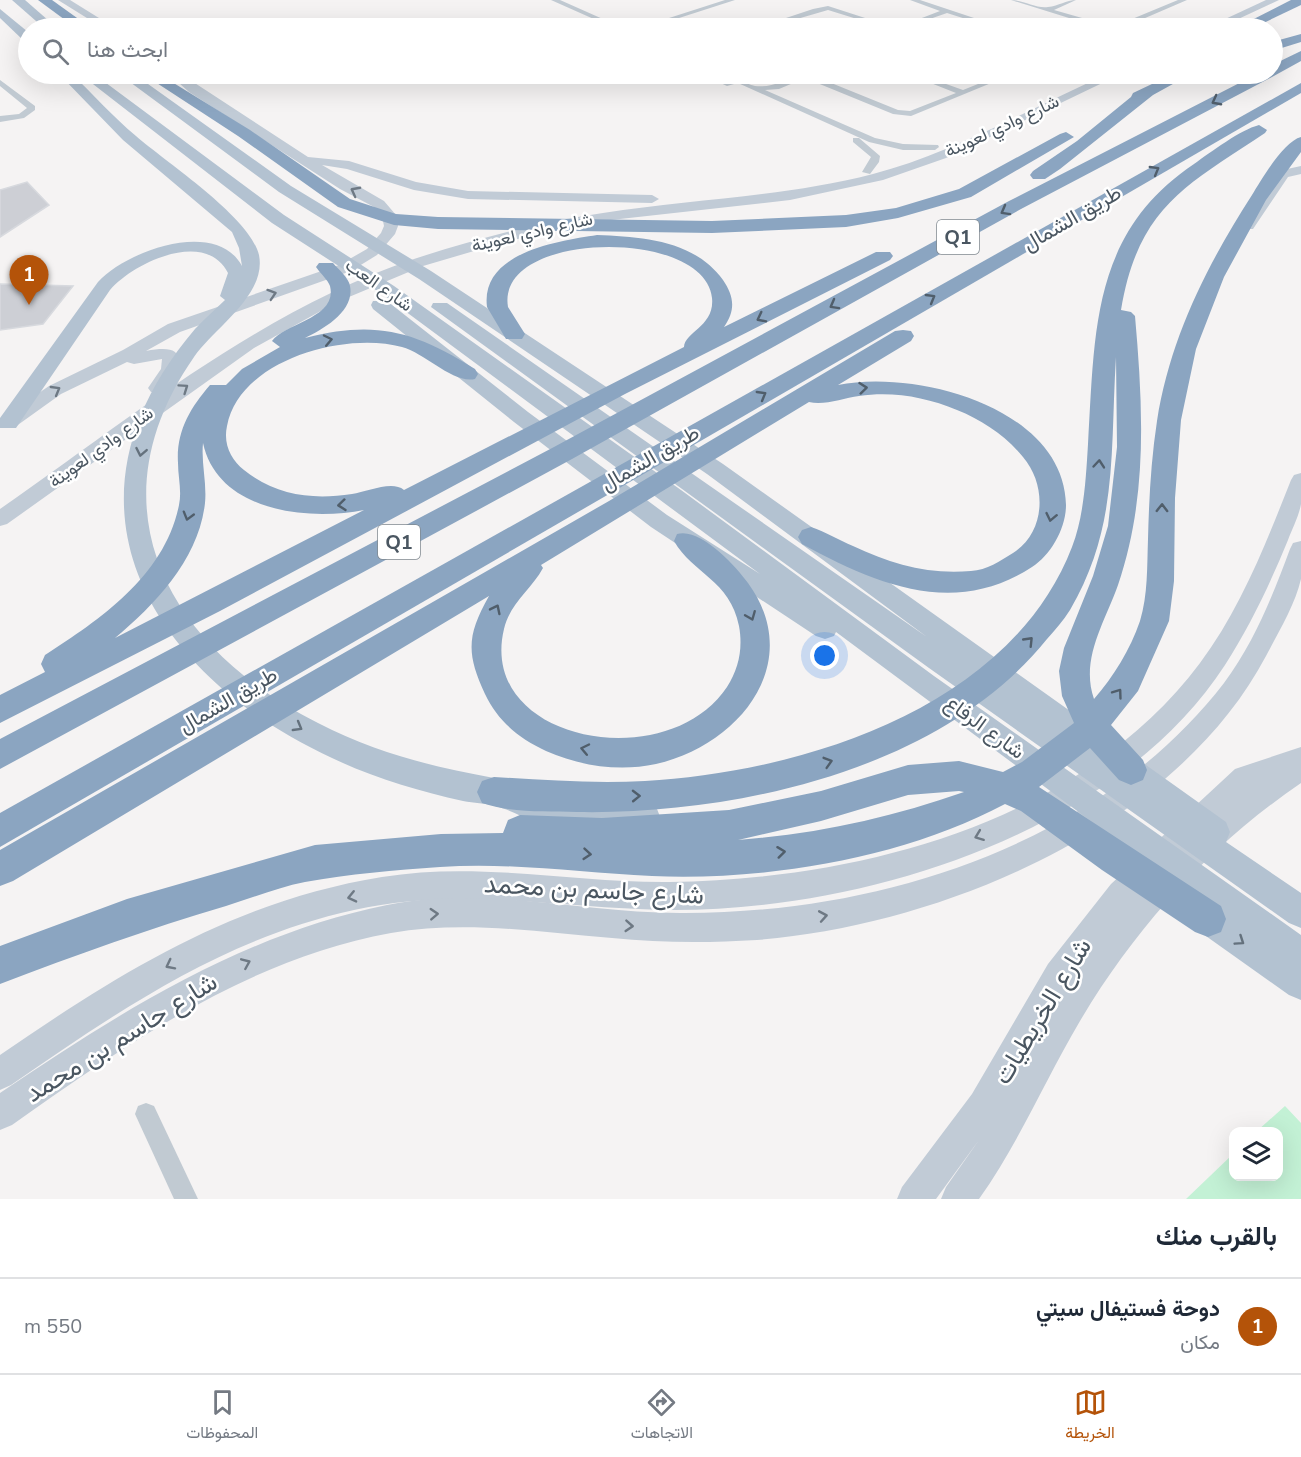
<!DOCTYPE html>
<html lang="ar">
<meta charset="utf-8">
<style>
:root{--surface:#fff;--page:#f2f2f3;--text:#1f2937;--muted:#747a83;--line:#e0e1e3;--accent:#b45309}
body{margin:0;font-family:"Nunito Sans",Vazirmatn,sans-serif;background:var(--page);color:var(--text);direction:rtl}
.controls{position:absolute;right:18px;bottom:18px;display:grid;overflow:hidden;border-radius:12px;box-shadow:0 6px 24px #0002}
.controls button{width:54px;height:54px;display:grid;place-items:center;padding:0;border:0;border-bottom:2px solid var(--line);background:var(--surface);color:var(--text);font:30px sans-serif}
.you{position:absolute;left:825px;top:656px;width:21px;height:21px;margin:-15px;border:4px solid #fff;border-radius:50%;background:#1a73e8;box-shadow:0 0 0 9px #1a73e833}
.badge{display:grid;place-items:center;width:39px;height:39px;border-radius:50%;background:var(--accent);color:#fff;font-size:20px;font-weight:700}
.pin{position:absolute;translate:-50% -50px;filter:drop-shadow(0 2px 3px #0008)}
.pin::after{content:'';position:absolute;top:32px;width:21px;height:18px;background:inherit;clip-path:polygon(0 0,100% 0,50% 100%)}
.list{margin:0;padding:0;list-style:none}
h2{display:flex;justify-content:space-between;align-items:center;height:78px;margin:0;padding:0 24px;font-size:26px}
h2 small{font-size:20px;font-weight:400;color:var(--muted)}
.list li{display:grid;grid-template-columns:39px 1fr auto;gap:18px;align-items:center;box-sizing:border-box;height:96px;padding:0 24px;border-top:2px solid var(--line)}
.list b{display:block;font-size:22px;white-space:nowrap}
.list p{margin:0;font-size:20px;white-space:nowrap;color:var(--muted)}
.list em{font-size:20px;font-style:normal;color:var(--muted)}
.icon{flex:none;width:33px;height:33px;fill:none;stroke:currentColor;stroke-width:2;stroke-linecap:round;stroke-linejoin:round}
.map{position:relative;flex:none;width:1301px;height:1199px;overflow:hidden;direction:ltr}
.search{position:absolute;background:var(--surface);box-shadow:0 6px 24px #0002;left:18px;right:18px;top:18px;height:66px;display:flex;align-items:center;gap:15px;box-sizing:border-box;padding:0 21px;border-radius:33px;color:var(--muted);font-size:22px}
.sheet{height:174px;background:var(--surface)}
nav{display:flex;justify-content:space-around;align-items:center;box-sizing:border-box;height:84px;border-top:2px solid var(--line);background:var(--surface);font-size:16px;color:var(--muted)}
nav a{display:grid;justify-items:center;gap:3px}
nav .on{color:var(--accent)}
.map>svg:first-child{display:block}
</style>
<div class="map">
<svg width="1301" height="1199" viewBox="0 0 1301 1199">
<rect width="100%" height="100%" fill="#f5f3f3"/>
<polygon fill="#c3f1d5" points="1285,1106 1301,1123 1301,1199 1186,1199 1233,1154 1234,1176 1278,1176 1278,1132 1257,1131"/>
<g fill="#cdcfd5" stroke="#d7d9de" stroke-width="1.5">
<polygon points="27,182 49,205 0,237 0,190"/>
<polygon points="0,284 73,286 43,324 0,330"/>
</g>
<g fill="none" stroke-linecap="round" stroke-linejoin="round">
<g fill="#c1cad2" fill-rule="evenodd">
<polygon points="551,0 560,0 623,28 614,28"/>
<polygon points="725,0 735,0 648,28 638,28"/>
<polygon points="910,0 920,0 1004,28 994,28 947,13 904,28 886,28 828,10 766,28 756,28 813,9 828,6 896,28 940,11"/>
<path d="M 1011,0 C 1023,0 1037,9 1048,7 C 1059,6 1066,0 1076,0 L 1054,10 L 1110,26 L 1120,24 L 1178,0 L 1187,0 L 1122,28 L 1104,28 L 1076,20 L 1057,28 L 1049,28 L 1069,18 Z"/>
<polygon points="701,74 711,74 734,84 727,86"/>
<path d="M 718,74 C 732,72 742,83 755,86 C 770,88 785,81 798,75 L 797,74 L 809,74 L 898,110 L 910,111 L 956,93 L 908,74 L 918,74 L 963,90 L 1003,74 L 1013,74 L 911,116 L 893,114 L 805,78 L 779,89 L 765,90 L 875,138 L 903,144 L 938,145 L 939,147 L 935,150 L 903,150 L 869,142 Z"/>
<polygon points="0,80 35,106 35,110 24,118 0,122 0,116 19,114 27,108 0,86"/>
<polygon points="853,138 859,138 880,156 879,162 870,174 862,172 871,157 853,142"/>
<polygon points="146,1103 154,1106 198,1199 174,1199 135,1114 138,1106"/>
</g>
<g fill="#c1cbd6" fill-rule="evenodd">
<polygon points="58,0 70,0 115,28 103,28"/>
<polygon points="1266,0 1279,0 1219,28 1206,28"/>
<path d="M 169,74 L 181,74 L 308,157 L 349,161 L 416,182 L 468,191 L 652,195 L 659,199 L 652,203 L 468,199 L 414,190 L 347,169 L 322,165 L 384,201 L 396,215 L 398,226 L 395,234 L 377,255 L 351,271 L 180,332 L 146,351 C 191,342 181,365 163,392 L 151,392 L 148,388 L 161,369 L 162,359 L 134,364 L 127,362 L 61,394 L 15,427 L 1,427 L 1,419 L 49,386 L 123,350 L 168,324 L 339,265 L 367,249 L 381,233 L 384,226 L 382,216 L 374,207 L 340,189 L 189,92 Z"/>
<path d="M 1107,74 L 1121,74 L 946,158 L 883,180 L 790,200 L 602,221 L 508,241 L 423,266 L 337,302 L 254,348 L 7,524 L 0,526 L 0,509 C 132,417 260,311 414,259 C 475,239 539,222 603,213 C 693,199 784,197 873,174 C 952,153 1032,108 1107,74 Z"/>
<polygon points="1301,166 1301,174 1288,177 1253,229 1243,229 1241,226 1278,171"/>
<path d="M 1301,473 C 1301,483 1301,494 1301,504 C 1299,516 1292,529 1288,540 C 1270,584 1250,626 1225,665 C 1114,836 857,913 663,910 C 559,908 457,887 354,910 C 222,939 120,1010 11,1085 L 0,1090 L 0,1055 C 121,972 234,901 382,877 C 478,861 574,883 670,882 C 861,879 1080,823 1200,663 C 1241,608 1266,543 1291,480 L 1294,475 Z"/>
<path d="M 1301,541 C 1301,553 1301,568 1301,579 C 1295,605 1278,633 1266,656 C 1175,828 943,925 757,940 C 709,943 660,943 612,938 C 539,932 464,920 391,933 C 248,959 128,1043 12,1125 L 0,1130 L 0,1093 C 120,1012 243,934 387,905 C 486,885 586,914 685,913 C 882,913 1100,844 1224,683 C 1254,643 1273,595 1290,549 L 1293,543 Z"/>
<path d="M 1301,747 L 1301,783 C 1210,845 1136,927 1080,1021 C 1045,1080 1019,1143 979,1199 L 941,1199 L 946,1187 L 979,1140 L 936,1199 L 897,1199 L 902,1187 L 972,1094 L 1048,964 L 1111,884 L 1235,769 Z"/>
</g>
<g fill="#b3c2d1" fill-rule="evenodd">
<polygon points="12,0 25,0 57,28 44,28"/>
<polygon points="0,9 28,32 28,42 24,41 0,18"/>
<path d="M 59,74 L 72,74 C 93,94 113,117 136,136 C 167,163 250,217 259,255 C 267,295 214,328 194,357 C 89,508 169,648 318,723 C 377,753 429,766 494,778 C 517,783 538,795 562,799 C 592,804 630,799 657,809 L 661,819 L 657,829 C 626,841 566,830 534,821 C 521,817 509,809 495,806 C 485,803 474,803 463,801 C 419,791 374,778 332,758 C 150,674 46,504 195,329 C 204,319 215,310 225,300 L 220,296 L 228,273 C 206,229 134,262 110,290 L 16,428 L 0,428 L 0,418 L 98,282 C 126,251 216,218 242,266 L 239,248 L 232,232 L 123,140 Z"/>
<polygon points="80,74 94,74 284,215 394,286 681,490 934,676 1301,935 1301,1000 1289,995 1182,919 1178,908 1182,897 1189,894 836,632 834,636 825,639 816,636 651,527 514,422 373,309 371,305 373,301 387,301 528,412 667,515 760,574 382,294 272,223"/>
<polygon points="119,74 134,74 291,186 431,271 723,464 1226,822 1230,832 1226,842 1301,893 1301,928 1289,923 929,668 431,307 433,303 447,303 927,637 707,474 419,279 279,192"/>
</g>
<g fill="#8ba5c1" fill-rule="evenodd">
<polygon points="38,0 52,0 91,28 76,28"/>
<polygon points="1291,0 1301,0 1301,5 1253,28 1236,28"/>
<polygon points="1301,34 1301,42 1272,51 1272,42"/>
<polygon points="1301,51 1301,61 1272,77 1021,209 572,459 0,769 0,739 554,447 1009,201 1257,74 1272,74 1272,65"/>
<polygon points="143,74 159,74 250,130 350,199 396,214 438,217 712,221 846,215 896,208 959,189 1060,134 1066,132 1074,137 971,197 898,218 846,227 712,233 438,229 394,225 338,207 238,136"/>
<polygon points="1173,74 1191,74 1153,95 1060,169 1045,179 1033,179 1030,175 1033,171 1077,141 1131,97 1133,93"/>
<polygon points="1301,83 1301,93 0,847 0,813"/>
<path d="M 1259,125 L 1267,130 L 1265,133 C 1185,186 1138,208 1121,310 L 1131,312 L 1135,316 C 1143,407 1148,497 1118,585 C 1105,622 1080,659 1094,699 C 1114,676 1130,650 1140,621 C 1148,595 1147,566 1148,539 C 1149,500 1151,460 1157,421 C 1170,338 1207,265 1252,195 C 1261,180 1284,141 1301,137 L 1301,152 L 1266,200 L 1224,277 L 1196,349 L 1181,420 L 1175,498 L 1174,581 L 1169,621 L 1138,691 L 1111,725 L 1143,760 L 1147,770 L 1143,780 L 1131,785 L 1119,780 L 1090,748 L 1039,787 L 1221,906 L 1226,919 L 1221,932 L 1208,937 L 1195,932 L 1102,870 L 1021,811 L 1005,804 C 904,858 767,881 652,876 C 581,873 511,862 440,867 C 395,870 349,874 305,882 C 279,887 252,898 226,906 C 148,929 76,955 0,984 L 0,946 L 127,899 L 315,845 L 441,834 L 503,833 L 508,820 L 520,815 L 602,818 L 729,810 L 821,791 L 908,765 L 959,761 L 1003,772 L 1022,762 L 1074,723 L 1062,696 L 1059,671 L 1064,648 L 1093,576 L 1108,526 L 1117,447 L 1116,357 C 1110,450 1119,526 1070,610 C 1063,621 1055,630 1047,639 C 943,769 737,815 577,812 C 547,811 511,813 482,803 L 477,792 L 482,781 L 494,777 C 544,780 595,784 645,781 C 803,772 1010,708 1072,547 C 1084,516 1086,478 1088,444 C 1095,332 1091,233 1194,164 C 1211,152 1240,130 1259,125 ZM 959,791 L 964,792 C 890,818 816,834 738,840 L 821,821 L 908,795 Z"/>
<path d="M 597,235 C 643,237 694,240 723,280 C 734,296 736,310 724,327 L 876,252 L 890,252 L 893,256 L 890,260 L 625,394 L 220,611 L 0,723 L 0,695 L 45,672 L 41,664 L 45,655 C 101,619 165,575 179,505 C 182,491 178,477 178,463 C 176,432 190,408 210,385 L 226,385 L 242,369 L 280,347 L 272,341 C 285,323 338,318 330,286 C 328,280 320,273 316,267 L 319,263 L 333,263 C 338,269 349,278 350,286 C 355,311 324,329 305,338 C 376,320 414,331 475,369 L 478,374 L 475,379 C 453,384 425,353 402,347 C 345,331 239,360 227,426 C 223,444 231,460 244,470 C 276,496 313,500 352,494 C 367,492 392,480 404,490 L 684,347 C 685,332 715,326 712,298 C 705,227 495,230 508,307 L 525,334 L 522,339 L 506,339 L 487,307 C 480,252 559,241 597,235 ZM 203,443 C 218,512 308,521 364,510 L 115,638 C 156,604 199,558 205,503 C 207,483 201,463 203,443 Z"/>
<path d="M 903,330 L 911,331 L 914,336 L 911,341 L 838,385 C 915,369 1064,407 1066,505 C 1066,528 1051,555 1032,567 C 954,618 876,584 802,544 L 798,537 L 802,530 L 811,527 C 826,532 839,540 853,546 C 891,564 929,575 971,571 C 987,570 1000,561 1013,553 C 1046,532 1047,485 1023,457 C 1006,436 982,420 957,410 C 926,397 892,391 859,396 C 843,398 824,406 809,402 L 541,565 L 543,568 C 531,590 510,603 504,629 C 477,742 667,777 727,687 C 739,668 743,648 739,626 C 730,580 693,574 674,541 L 677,534 C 700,527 735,565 748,583 C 806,663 739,745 656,764 C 619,772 580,766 546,751 C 518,738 498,721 485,694 C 466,653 467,635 489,596 L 13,881 L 0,886 L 0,850 L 609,501 L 895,331 Z"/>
</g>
</g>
<defs><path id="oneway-chevron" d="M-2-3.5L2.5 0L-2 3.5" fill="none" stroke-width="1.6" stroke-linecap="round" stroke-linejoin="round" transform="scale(1.5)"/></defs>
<g stroke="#505e6b">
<use href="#oneway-chevron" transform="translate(1216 101) rotate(152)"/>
<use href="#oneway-chevron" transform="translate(1155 170) rotate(-30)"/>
<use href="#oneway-chevron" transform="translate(1005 211) rotate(151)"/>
<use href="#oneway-chevron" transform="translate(931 298) rotate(-30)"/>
<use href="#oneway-chevron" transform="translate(834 305) rotate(151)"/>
<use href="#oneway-chevron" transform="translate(761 318) rotate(153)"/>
<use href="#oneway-chevron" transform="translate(328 340) rotate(-12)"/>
<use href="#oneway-chevron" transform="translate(863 388) rotate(-6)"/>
<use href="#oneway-chevron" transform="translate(762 395) rotate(-30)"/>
<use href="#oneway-chevron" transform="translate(1099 464) rotate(-85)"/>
<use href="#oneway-chevron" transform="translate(342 505) rotate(174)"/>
<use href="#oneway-chevron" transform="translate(1162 508) rotate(-89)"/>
<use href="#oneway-chevron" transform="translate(188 516) rotate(106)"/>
<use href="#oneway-chevron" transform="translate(1051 517) rotate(102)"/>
<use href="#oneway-chevron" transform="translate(496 609) rotate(-64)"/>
<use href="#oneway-chevron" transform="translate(751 616) rotate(68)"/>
<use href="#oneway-chevron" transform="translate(1029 641) rotate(-46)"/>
<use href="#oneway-chevron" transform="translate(1118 693) rotate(-54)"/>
<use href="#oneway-chevron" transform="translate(585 749) rotate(-168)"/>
<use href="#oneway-chevron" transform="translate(828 762) rotate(-17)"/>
<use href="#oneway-chevron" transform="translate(636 796) rotate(-1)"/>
<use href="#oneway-chevron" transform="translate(781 852) rotate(-7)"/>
<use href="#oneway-chevron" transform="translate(587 854) rotate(5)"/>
</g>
<g stroke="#6e7984">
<use href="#oneway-chevron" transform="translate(355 191) rotate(-152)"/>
<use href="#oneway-chevron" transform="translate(272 294) rotate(-18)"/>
<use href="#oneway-chevron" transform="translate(184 388) rotate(-35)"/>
<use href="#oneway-chevron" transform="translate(56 390) rotate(-30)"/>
<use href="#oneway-chevron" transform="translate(979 836) rotate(159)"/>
<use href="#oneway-chevron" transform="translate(352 897) rotate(167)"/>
<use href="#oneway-chevron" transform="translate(434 914) rotate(-3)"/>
<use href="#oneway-chevron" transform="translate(823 916) rotate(-10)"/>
<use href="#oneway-chevron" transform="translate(629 926) rotate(4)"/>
<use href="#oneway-chevron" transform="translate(246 963) rotate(-23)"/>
<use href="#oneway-chevron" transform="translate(170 965) rotate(153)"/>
</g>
<g stroke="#64717d">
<use href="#oneway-chevron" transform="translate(141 452) rotate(101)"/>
<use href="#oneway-chevron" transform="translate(298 727) rotate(30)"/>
<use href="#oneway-chevron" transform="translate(1240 941) rotate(34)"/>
</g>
<g text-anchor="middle" stroke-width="5" stroke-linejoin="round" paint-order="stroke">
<g font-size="18" fill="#4a5661" stroke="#fff">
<text transform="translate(1002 126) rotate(-25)" y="6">شارع وادي لعوينة</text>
<text transform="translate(532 232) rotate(-13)" y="6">شارع وادي لعوينة</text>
<text transform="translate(379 285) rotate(35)" y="6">شارع العب</text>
<text transform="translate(101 447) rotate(-36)" y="6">شارع وادي لعوينة</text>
</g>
<g fill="#fff" stroke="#808990" stroke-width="1.5">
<rect x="937" y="220" width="42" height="34" rx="4.5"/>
<rect x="378" y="525" width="42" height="34" rx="4.5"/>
</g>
<g font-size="20" font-weight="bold" fill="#4a5661">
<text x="958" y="244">Q1</text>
<text x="399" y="549">Q1</text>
</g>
<g font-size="21" fill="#4a5661" stroke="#fff">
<text transform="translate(1072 218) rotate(-30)" y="7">طريق الشمال</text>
<text transform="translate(650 458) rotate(-30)" y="7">طريق الشمال</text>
<text transform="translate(228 700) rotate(-30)" y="7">طريق الشمال</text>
<text transform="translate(985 727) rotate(36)" y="7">شارع الرفاع</text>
</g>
<g font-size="26" fill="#4a5661" stroke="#fff">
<text transform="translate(594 889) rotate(3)" y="9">شارع جاسم بن محمد</text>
<text transform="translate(1042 1011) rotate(-59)" y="9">شارع الخريطيات</text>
<text transform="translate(121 1037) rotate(-32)" y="9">شارع جاسم بن محمد</text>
</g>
</g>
</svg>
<div class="controls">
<button><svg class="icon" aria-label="layers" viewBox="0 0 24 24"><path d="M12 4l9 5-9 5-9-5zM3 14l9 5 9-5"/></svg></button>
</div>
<div class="you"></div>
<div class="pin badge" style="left:29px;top:305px">1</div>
<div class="search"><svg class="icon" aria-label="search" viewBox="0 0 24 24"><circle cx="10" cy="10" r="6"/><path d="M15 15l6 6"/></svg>ابحث هنا</div>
</div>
<section class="sheet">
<h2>بالقرب منك<small></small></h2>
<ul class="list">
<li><span class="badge">1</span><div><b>دوحة فستيفال سيتي</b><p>مكان</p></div><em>550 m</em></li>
</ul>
</section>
<nav>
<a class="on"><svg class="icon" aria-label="map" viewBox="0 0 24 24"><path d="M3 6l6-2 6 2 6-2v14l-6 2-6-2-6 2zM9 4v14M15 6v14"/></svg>الخريطة</a>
<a><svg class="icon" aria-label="directions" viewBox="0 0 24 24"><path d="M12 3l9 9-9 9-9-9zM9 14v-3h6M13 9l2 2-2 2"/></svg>الاتجاهات</a>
<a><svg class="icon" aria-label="saved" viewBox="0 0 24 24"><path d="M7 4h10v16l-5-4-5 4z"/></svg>المحفوظات</a>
</nav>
